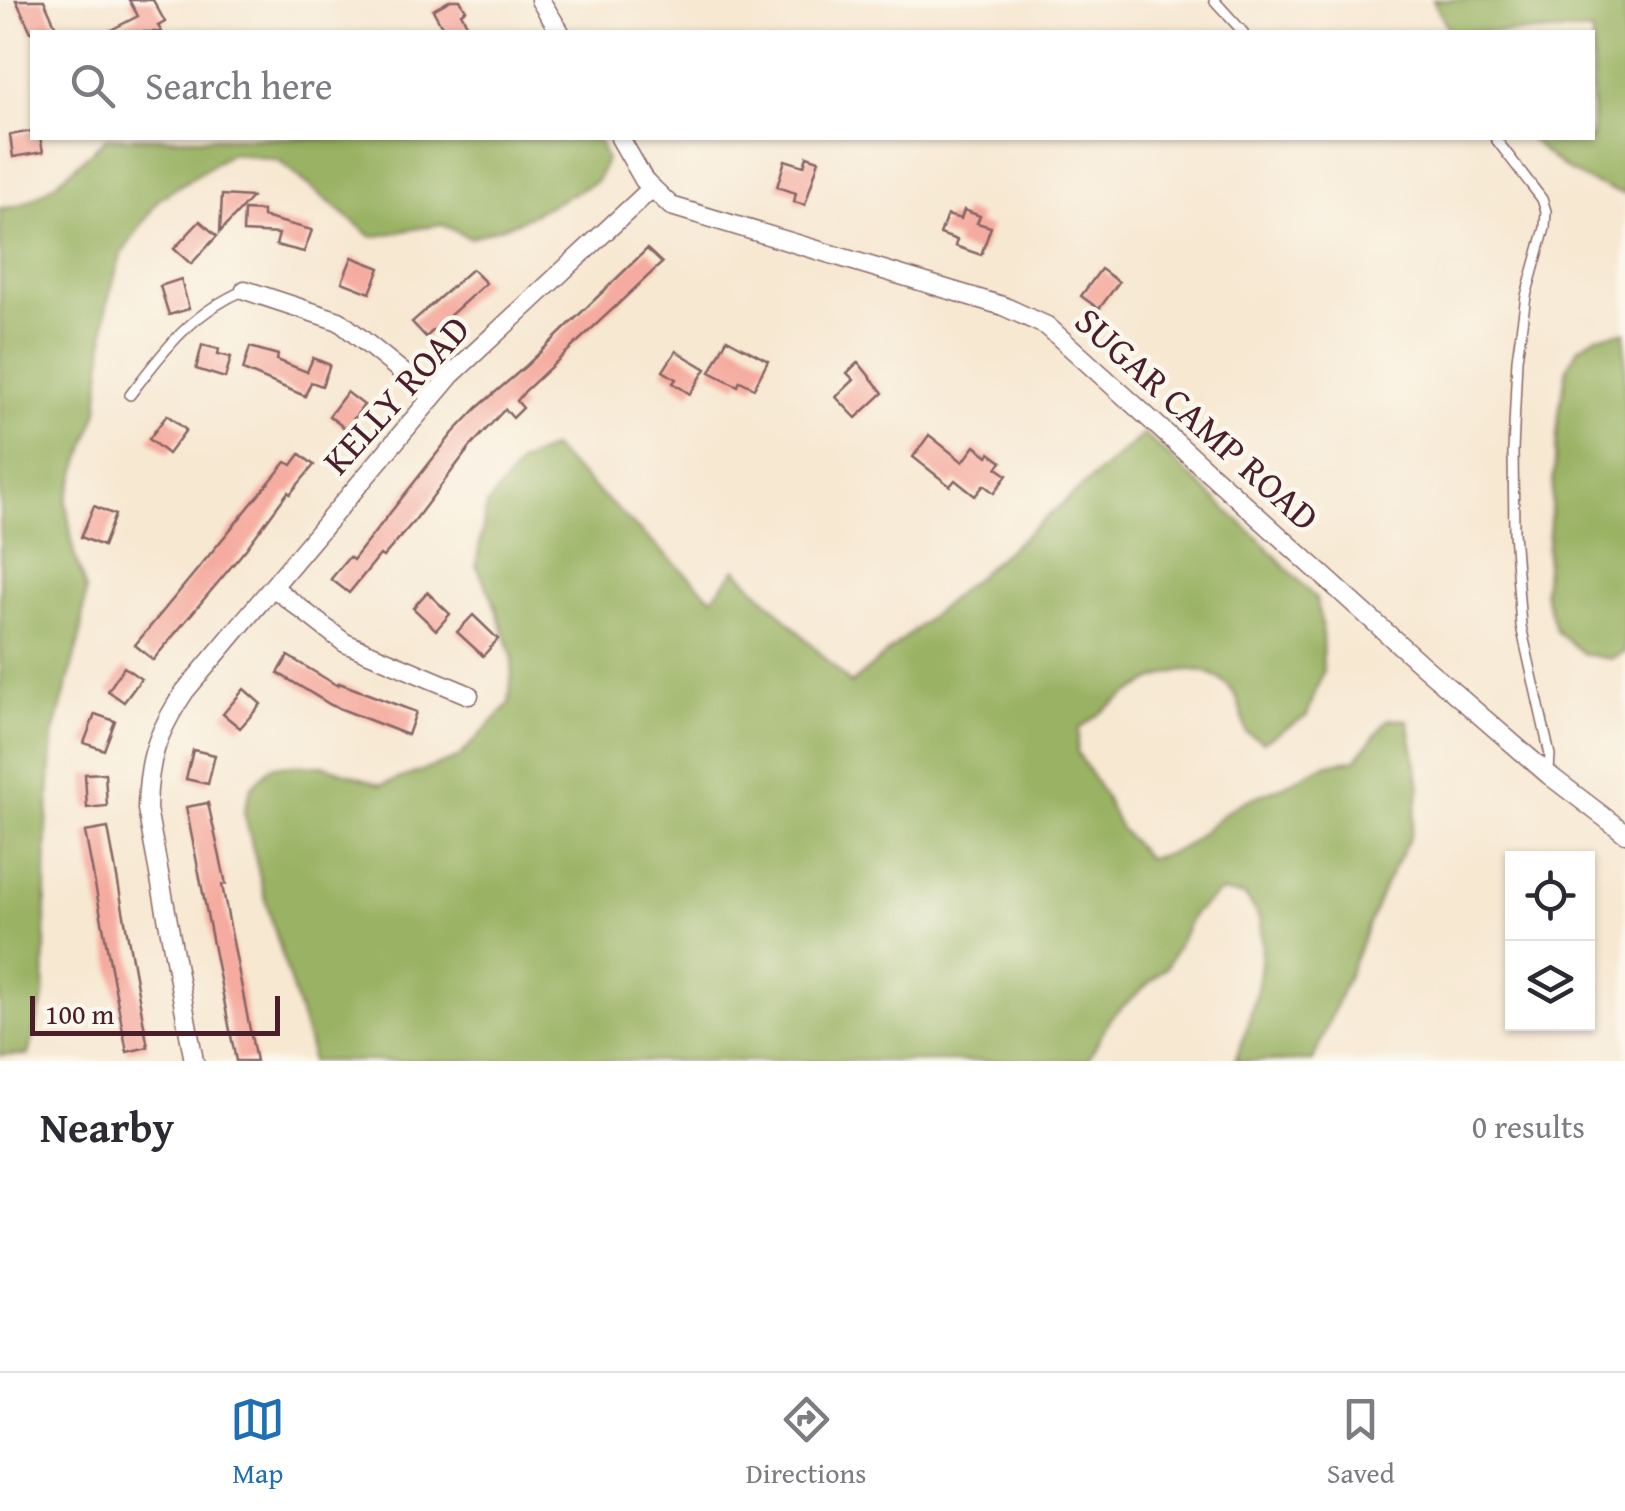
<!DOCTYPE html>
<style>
:root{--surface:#fff;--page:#f7f7f7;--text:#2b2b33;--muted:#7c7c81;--line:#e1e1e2;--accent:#1f6fb2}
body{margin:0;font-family:"Gentium Book Plus",serif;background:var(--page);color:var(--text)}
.controls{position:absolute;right:30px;bottom:30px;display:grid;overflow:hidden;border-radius:0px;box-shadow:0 2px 8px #0004}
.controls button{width:90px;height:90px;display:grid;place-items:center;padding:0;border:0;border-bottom:2px solid var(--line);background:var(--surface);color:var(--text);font:50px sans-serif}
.scale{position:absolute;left:30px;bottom:25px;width:250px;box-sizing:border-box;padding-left:10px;border:5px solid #4a1f2b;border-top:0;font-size:28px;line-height:35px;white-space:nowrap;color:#4a1f2b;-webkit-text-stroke:8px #fbf7ec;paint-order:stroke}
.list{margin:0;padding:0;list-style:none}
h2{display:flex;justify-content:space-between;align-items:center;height:130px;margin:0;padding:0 40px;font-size:42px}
h2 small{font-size:32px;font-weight:400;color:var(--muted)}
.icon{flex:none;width:55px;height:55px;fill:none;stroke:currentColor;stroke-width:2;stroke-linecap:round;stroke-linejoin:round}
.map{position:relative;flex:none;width:1625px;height:1061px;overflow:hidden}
.search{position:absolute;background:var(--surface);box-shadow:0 2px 8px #0004;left:30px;right:30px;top:30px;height:110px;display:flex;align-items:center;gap:25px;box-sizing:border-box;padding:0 35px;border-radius:0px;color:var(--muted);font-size:38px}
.sheet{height:310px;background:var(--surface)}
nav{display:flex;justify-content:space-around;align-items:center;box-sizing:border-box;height:140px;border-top:2px solid var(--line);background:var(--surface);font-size:28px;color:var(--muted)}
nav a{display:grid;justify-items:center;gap:5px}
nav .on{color:var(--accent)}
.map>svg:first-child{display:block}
</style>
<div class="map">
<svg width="1625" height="1061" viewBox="0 0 1625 1061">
<rect width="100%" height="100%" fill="#fbf7ec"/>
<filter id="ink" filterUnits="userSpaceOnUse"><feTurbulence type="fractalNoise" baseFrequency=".01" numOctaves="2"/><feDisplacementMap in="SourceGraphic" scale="20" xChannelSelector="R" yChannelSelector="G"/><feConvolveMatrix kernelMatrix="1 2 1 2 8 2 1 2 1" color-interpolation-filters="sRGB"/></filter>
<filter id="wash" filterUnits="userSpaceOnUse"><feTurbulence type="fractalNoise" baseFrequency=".0048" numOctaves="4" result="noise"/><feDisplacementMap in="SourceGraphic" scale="40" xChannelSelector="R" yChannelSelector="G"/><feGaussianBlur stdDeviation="2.25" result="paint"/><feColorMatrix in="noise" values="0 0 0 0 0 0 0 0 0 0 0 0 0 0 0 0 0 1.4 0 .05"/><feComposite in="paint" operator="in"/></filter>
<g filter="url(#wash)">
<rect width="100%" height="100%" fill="#f7e8d2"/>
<g fill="#9ab263" stroke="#726847" stroke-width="2.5">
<path d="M 1433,0 L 1625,0 L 1625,194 C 1588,184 1556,168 1530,138 L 1592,138 L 1592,32 L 1450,32 Z"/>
<path d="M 107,138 L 598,138 L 606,160 L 597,181 L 517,222 L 470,238 L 441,224 L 372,237 L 278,160 L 231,153 L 159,199 L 121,255 L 107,304 L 98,411 L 66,501 L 74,554 L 86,590 L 80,637 L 53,737 L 47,826 L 44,996 L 28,1055 L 0,1055 L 0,208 C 34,211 81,160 107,138 Z"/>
<polygon points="1625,332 1625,653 1610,659 1584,654 1556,631 1544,592 1559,413 1567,368 1578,348 1596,336"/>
<path d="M 1144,434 L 1261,541 L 1316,599 L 1322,627 L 1323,671 L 1307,716 L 1263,742 L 1246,732 C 1243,721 1241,705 1235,695 C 1194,634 1119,700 1079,729 L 1077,752 L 1104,795 L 1119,827 L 1147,858 C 1198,852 1200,825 1239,804 C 1253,796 1269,792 1283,786 C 1314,772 1319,762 1355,760 L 1388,719 L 1408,720 L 1420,787 L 1410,837 L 1385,885 L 1313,1061 L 1235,1061 C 1250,1019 1268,968 1260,923 C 1259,913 1250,904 1245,896 L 1220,892 L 1194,913 L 1167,967 L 1112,1016 L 1087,1061 L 311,1061 L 310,1047 L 266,902 L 244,812 L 251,788 L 272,766 L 323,765 L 382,785 L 458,758 L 509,704 L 513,659 L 492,597 L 476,565 L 487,505 L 521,462 L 551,448 L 712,598 L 736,569 L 851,684 Z"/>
</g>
<g id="blocks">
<g fill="#f5ab9f">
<polygon points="16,0 44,0 56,27 43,32 31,32"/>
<polygon points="129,0 153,0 165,22 158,26 162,32 107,32 138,16"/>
<polygon points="451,0 460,0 466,10 461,13 469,28 462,32 445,32 433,10"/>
<polygon points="32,131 32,138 40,138 43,152 13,157 10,135"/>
<polygon points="807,156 819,160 805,205 794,202 796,193 777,187 785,160 804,166"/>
<polygon points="222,195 252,197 220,232"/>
<polygon points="244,210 263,211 263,217 312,230 304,252 276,245 279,234 243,232"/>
<polygon points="964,210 980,216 977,223 991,227 981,255 955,246 957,240 940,234 947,215 961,219"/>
<polygon points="200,221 217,236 191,264 174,249"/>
<polygon points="647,249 662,263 525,391 517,401 523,408 513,418 505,409 470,447 415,520 383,557 380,555 349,593 331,579 349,557 353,560 453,433 477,408 527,365"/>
<polygon points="352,257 380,268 370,293 342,282"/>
<polygon points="472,269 486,283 426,337 412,322"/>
<polygon points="1101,269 1119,282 1099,309 1081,296"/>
<polygon points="181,279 189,309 169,315 160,286"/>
<polygon points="727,339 768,361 754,388 740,381 738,386 710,372"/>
<polygon points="202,345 219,349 218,354 231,357 225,378 196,369"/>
<polygon points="250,347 278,355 277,360 307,372 313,358 330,365 322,386 311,382 305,396 243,370"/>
<polygon points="676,351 706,369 690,394 673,383 676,379 663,371"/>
<polygon points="858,362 883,393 856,418 836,397 854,380 847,373"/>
<polygon points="347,392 364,405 346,429 329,416"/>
<polygon points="167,415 186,430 168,454 149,439"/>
<polygon points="929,435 963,462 975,446 988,456 990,453 1002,462 997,468 1007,475 994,493 984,485 975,496 955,480 950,486 913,457"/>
<polygon points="300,454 314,465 290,494 288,492 246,549 153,660 135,645 286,462 292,465"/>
<polygon points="94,506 115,515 103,546 81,537"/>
<polygon points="427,592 450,614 436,630 413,608"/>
<polygon points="473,615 498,639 483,656 457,632"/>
<polygon points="288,656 338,686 339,683 416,712 408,735 331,705 278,673"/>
<polygon points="124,667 141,679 124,702 108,691"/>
<polygon points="244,689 261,704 240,728 223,714"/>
<polygon points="95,714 115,721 104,750 84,743"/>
<polygon points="193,750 215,755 208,784 186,779"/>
<polygon points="105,773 107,806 87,808 85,774"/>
<polygon points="208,803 226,884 222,885 256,1061 236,1061 186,807"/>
<polygon points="108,828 148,1047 127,1052 85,832"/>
</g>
</g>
</g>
<g filter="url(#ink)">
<use href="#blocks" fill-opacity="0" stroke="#876565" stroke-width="2.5"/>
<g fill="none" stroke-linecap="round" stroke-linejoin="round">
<defs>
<g id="lane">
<polyline points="1214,0 1243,32"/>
<polyline points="1495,138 1542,199 1546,211 1545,228 1526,296 1517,359 1513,451 1514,532 1521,626 1550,755 1549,771"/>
<path d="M 130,395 C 165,349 191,313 245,290"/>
</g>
<g id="street">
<polyline points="540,0 560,32"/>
<polyline points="620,138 644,180 671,206 1003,306 1047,326 1422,665 1549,775 1625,833"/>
<polyline points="245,290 339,321 432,396"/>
<polyline points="274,588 345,643 469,695"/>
<path d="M 194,1061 L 147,809 C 148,758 157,733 185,691 L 451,375 L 651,189"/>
</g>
</defs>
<use href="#lane" stroke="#876565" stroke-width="12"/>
<use href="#street" stroke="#876565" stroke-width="21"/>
<use href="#lane" stroke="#fff" stroke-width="9"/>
<use href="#street" stroke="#fff" stroke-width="18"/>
</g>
</g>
<g text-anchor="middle" stroke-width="9" stroke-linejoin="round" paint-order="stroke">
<g font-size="38" fill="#4a1f2b" stroke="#fbf7ec">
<text transform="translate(396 395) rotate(-48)" y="13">KELLY ROAD</text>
<text transform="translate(1197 419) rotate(42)" y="13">SUGAR CAMP ROAD</text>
</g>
</g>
</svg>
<div class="controls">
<button><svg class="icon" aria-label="locate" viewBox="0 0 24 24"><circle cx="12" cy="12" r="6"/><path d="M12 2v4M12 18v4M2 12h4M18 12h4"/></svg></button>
<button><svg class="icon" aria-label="layers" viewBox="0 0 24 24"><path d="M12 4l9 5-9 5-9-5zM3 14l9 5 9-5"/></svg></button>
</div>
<div class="scale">100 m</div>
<div class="search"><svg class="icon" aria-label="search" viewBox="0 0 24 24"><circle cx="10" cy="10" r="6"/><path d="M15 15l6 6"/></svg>Search here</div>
</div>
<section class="sheet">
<h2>Nearby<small>0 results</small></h2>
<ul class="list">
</ul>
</section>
<nav>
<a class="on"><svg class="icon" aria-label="map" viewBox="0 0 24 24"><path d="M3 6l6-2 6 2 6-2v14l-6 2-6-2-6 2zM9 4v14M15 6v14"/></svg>Map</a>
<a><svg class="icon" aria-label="directions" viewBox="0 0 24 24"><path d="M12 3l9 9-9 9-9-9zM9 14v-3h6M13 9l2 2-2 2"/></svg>Directions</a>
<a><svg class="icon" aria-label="saved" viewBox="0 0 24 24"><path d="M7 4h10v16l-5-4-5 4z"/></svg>Saved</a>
</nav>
